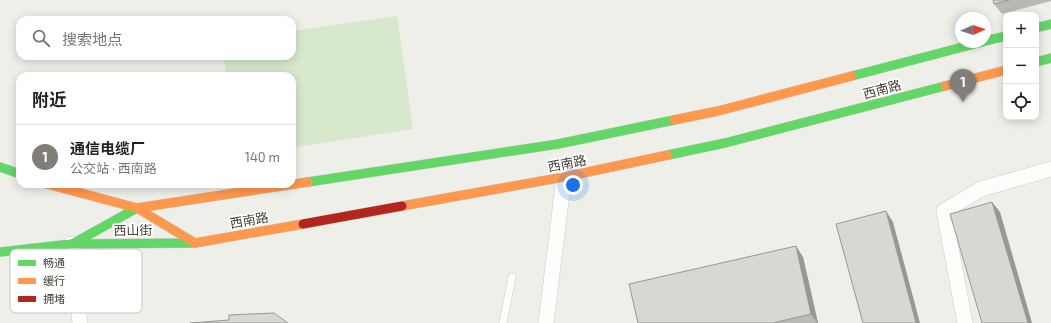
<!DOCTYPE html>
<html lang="zh">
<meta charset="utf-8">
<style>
:root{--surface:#fff;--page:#f6f6f6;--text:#202124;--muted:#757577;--line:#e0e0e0;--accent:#807e76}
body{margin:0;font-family:"Exo 2","Noto Sans SC",sans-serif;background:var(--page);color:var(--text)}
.controls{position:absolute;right:12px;top:12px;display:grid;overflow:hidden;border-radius:8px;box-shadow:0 2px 10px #0003}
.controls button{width:36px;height:36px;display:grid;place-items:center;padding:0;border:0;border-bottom:1px solid var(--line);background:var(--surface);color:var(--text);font:20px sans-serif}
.compass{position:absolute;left:955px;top:12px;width:36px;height:36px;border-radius:50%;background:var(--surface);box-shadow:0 2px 10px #0003;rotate:87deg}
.you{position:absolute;left:573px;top:185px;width:14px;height:14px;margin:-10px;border:3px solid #fff;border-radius:50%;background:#1a73e8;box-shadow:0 0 0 6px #1a73e833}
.badge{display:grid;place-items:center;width:26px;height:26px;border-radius:50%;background:var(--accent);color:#fff;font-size:13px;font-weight:700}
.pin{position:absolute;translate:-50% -33px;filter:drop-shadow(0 1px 2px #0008)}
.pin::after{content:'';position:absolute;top:21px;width:14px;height:12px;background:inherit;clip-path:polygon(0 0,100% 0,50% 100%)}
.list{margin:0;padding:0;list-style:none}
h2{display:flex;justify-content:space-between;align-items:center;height:52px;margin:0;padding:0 16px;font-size:17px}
h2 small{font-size:13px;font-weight:400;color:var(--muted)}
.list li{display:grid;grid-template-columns:26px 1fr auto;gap:12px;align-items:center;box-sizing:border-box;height:64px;padding:0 16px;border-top:1px solid var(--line)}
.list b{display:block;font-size:15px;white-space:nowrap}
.list p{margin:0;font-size:13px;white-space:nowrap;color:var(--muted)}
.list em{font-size:13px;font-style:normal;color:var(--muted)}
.icon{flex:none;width:22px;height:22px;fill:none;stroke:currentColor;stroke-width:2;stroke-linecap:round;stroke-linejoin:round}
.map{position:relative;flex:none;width:1051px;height:323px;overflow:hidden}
.search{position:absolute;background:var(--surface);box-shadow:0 2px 10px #0003;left:16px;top:16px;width:280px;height:44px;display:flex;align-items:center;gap:10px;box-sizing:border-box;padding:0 14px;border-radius:12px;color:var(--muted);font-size:15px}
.panel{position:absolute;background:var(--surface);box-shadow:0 2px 10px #0003;left:16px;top:72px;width:280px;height:116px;border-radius:12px}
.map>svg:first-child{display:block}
</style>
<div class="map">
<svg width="1051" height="323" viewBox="0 0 1051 323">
<rect width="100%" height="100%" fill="#efefea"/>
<polygon fill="#d8e8cc" points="397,16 413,129 292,148 292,76 226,76 224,56 292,56 292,31"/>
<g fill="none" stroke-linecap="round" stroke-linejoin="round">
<defs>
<polyline id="lane" points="503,323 512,277"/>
<g id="street">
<polyline points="71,244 80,323"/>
<polyline points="546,323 564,177"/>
<polyline points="965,323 944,211 981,189 1051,169"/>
</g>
<g id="fast">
<polyline points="1036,28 1051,24"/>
<polyline points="985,41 1006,36"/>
<polyline points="1036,62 1051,58"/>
<polyline points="852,76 982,42"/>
<polyline points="668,155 725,143 945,86"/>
<polyline points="0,167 20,174"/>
<polyline points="308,182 558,144 674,120"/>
<polyline points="74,243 137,208"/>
<polyline points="0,252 71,244 195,243"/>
</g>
<g id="slow">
<polyline points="945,86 1006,70"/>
<polyline points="674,120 718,111 852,76"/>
<polyline points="47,184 137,208 195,243 303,224"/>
<polyline points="402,206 564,177 668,155"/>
<polyline points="137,208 308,182"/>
</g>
<polyline id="jam" points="303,224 402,206"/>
</defs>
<use href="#lane" stroke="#cdccc7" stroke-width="8"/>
<use href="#street" stroke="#cdccc7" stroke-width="16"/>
<use href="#fast" stroke="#cdccc1" stroke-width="10"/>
<use href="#slow" stroke="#cdccc1" stroke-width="10"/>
<use href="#jam" stroke="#cdccc1" stroke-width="10"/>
<use href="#lane" stroke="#fdfdfc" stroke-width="7"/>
<use href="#street" stroke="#fdfdfc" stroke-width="15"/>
<use href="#fast" stroke="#63d668" stroke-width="9"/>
<use href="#slow" stroke="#ff974d" stroke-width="9"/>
<use href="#jam" stroke="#b3261e" stroke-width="9"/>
</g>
<g fill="#babab5">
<polygon points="993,0 1051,0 1051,1 1002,14 994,4"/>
<polygon points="803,257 818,323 638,323"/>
</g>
<g fill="#979793">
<polygon points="992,202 1000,212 1032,323 1028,323"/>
<polygon points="886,211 893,222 920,323 916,323"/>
<polygon points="796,246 803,257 818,323 817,323 811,314"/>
</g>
<g fill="#d8d8d2" stroke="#979793">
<polygon points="993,0 1009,0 994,4"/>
<polygon points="992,202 1028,323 982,323 950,214"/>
<polygon points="886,211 916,323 863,323 836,224"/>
<polygon points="796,246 811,314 773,323 638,323 629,284"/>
<polygon points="274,313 288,323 190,323 229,320 229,315"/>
</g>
<g text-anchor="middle" stroke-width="3.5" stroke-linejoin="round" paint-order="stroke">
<g font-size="13" fill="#444137" stroke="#fff">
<text transform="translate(882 89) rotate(-15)" y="5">西南路</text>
<text transform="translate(567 163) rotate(-11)" y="5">西南路</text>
<text transform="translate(249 220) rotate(-10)" y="5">西南路</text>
<text transform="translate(133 230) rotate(-1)" y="5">西山街</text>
</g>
</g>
<rect x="10" y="249" width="132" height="64" rx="6" fill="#fff" stroke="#c7c6c3" stroke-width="1"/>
<rect x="18" y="260" width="18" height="6" fill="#63d668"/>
<rect x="18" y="278" width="18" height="6" fill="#ff974d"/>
<rect x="18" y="296" width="18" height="6" fill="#b3261e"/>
<g font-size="11" fill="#444137">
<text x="43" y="267">畅通</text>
<text x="43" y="285">缓行</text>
<text x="43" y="303">拥堵</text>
</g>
</svg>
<div class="controls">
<button>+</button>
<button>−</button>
<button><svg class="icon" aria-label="locate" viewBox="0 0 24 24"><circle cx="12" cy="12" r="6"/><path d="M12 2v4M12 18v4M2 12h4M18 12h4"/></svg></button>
</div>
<svg class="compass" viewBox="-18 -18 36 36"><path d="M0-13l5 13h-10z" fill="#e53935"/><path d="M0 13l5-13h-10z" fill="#757577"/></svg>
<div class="you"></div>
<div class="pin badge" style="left:963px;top:102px">1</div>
<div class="search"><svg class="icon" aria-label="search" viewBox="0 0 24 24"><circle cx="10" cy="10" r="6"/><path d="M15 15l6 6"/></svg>搜索地点</div>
<section class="panel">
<h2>附近<small></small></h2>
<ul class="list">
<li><span class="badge">1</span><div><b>通信电缆厂</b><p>公交站 · 西南路</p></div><em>140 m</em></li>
</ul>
</section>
</div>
